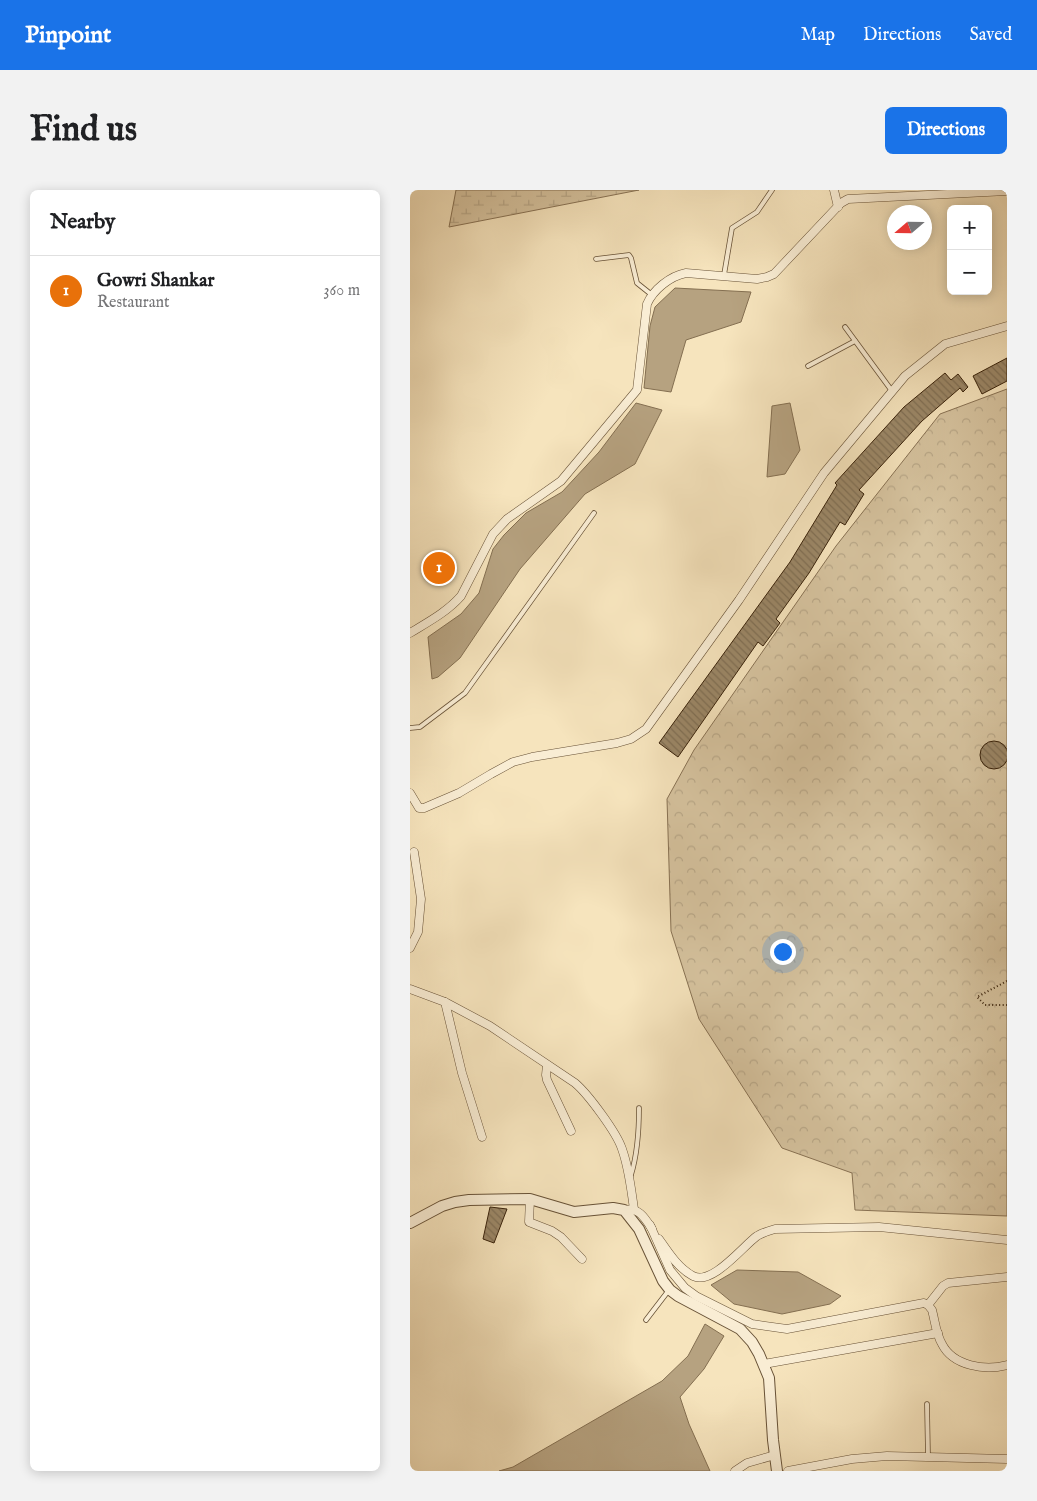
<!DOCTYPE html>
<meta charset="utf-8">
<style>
:root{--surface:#fff;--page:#f2f2f2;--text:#202124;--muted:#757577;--line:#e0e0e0;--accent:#1a73e8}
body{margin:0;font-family:"IM FELL English",serif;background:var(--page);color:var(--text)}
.controls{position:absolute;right:15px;top:15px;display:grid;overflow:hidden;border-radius:8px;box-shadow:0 2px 12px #0003}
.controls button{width:45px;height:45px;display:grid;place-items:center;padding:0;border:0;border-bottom:1px solid var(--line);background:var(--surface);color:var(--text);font:25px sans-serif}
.compass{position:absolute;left:477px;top:15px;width:45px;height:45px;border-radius:50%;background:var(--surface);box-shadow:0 2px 12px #0003;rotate:250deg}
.you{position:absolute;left:372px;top:761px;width:18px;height:18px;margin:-12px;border:4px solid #fff;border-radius:50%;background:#1a73e8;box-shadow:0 0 0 8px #1a73e833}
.badge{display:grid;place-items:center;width:32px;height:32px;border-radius:50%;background:var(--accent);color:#fff;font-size:16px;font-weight:700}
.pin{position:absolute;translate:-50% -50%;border:2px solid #fff;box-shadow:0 1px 5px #0006}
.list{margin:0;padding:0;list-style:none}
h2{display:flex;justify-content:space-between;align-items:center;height:65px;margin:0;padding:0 20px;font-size:21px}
h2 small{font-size:16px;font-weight:400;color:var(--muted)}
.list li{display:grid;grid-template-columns:32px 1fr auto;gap:15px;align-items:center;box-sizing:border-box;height:70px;padding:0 20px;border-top:1px solid var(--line)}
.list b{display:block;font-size:19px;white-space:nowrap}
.list p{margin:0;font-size:16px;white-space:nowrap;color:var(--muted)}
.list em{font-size:16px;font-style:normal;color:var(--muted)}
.map{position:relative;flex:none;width:597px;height:1281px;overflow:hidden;border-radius:8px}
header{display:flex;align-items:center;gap:30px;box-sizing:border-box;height:70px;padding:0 25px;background:var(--accent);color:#fff}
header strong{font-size:24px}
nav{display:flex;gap:28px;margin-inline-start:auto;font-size:18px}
.intro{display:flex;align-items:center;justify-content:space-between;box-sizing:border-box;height:120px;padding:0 30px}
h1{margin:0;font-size:35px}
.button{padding:12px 22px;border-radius:8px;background:var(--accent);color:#fff;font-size:18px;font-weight:700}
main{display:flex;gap:30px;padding:0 30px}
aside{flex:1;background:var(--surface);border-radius:8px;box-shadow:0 2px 12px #0003}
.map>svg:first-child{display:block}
</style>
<header>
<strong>Pinpoint</strong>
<nav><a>Map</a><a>Directions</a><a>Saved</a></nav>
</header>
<div class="intro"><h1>Find us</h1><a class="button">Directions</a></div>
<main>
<aside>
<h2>Nearby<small></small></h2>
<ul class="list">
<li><span class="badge" style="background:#e8710a">1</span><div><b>Gowri Shankar</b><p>Restaurant</p></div><em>360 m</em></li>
</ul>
</aside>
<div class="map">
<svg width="597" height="1281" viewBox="0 0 597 1281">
<defs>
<pattern id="forest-crowns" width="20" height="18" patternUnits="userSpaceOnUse" patternTransform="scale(1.25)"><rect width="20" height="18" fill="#d6c39f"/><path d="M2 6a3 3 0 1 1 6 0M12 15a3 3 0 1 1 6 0" fill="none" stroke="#b8a788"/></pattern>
<pattern id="wetland-marsh" width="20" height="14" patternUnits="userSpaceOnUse" patternTransform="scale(1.25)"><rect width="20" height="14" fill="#d6c39f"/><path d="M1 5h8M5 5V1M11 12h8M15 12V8" fill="none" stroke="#b8a788"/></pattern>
<pattern id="building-back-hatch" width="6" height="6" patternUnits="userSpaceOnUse" patternTransform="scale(1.25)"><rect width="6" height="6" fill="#9b8767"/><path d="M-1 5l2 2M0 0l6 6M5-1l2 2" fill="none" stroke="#7f6e53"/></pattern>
</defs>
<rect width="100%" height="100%" fill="#f6e4bd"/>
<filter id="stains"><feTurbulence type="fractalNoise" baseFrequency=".004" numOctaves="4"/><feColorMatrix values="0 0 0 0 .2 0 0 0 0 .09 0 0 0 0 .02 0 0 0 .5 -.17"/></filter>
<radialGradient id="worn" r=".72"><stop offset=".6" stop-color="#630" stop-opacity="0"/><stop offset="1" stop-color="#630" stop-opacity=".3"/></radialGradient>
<polygon fill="url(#forest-crowns)" stroke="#887254" points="597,199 597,1026 445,1020 442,983 372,958 289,829 261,741 257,609 284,560 426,356 530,224"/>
<polygon fill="url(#wetland-marsh)" stroke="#887254" points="46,0 229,0 39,37"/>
<g fill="#b6a280" stroke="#846f51">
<polygon points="265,98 341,102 331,132 276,150 261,202 234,198 240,136 245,117"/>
<polygon points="226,213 252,220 225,274 175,304 110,379 50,468 28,487 22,489 18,447 51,424 69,403 83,359 94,345 116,323 152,302 189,262"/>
<polygon points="380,213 390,260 375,284 357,287 362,216"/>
<polygon points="327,1080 388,1082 431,1106 420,1114 372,1124 324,1114 301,1095"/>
<polygon points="295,1134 314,1146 294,1179 270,1207 279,1234 300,1281 89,1281 103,1277 252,1191 278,1166"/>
</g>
<g fill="url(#building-back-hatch)" stroke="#39220a">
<polygon points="597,168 597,191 572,204 563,186"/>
<polygon points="535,183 541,190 548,184 558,197 553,202 550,198 512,231 449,300 454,304 435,335 430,332 399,383 366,429 370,433 353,456 348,452 268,567 249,553 380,372 427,295 425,293 494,217"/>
<circle cx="584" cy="565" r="14"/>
<polygon points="80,1017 97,1019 84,1053 73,1049"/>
</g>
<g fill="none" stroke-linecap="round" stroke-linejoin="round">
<defs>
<g id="service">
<polyline points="186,69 219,65 221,68 227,93 242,105"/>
<polyline points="314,85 322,38 347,22 362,0"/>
<polyline points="435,137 482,201"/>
<polyline points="398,176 445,151"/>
<polyline points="0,538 10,537 55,503 184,323"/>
<path d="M 221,985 C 228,962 229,941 229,918"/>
<polyline points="236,1130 259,1100"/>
<polyline points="517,1214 518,1267"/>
</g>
<g id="minor">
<polyline points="424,0 428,17"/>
<path d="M 0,443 C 18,432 37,422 51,406 L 83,344 L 97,329 L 151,291 L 227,200 L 237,114 C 243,100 260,86 276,83 L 347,89 L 357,87 L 364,84 L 431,13 L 438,9 L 597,1"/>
<polyline points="0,603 9,618 14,618 49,603 81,584 103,572 122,567 207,553 221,549 236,539 329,410 414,283 495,186 535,154 597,136"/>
<polyline points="0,758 8,742 11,709 4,662"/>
<path d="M 0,799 L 35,812 L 80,836 L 165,893 C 178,904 207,943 212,959 C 219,978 221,999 224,1019"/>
<polyline points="35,812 52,883 72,947"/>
<polyline points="137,875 136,885 137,890 161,941"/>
<polyline points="120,1009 119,1032 142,1041 151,1047 172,1069"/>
<path d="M 214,1020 C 229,1017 235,1028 242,1039"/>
<path d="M 240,1035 L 260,1080 L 275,1098 L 286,1106 L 342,1134 L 377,1139 L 514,1113 L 518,1115 L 522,1120 C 525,1131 526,1144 532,1154 C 543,1176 575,1181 597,1175"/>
<path d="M 249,1049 C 258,1062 268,1078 283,1086 C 302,1096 333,1056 347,1046 C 352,1043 358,1041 365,1039 L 469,1037 L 597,1050"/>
<polyline points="518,1115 533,1096 538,1093 597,1087"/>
<polyline points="354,1174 528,1143"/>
<polyline points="325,1281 337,1273 365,1265"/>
<polyline points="378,1281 442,1269 477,1266 597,1269"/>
</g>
<polyline id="tertiary" points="0,1033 32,1016 45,1012 59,1010 120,1009 164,1022 203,1018 214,1020 229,1039 253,1091 260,1100 268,1106 330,1139 342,1152 349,1164 359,1188 363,1250 367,1281"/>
</defs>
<use href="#service" stroke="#685237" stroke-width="5.5"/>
<use href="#minor" stroke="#685237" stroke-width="9"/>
<use href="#tertiary" stroke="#685237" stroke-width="12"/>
<polyline stroke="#39220a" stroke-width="2" stroke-dasharray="1 2.5" stroke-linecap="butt" points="597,791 567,807 575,815 597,815"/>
<use href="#service" stroke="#f9edd4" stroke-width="4"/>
<use href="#minor" stroke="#f9edd4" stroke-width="8"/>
<use href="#tertiary" stroke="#f9edd4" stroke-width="10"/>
</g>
<rect width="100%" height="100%" filter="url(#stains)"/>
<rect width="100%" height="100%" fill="url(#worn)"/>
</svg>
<div class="controls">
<button>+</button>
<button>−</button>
</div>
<svg class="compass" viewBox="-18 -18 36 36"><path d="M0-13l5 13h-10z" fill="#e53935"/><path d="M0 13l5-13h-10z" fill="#757577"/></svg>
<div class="you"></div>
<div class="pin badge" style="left:29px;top:378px;background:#e8710a">1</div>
</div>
</main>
